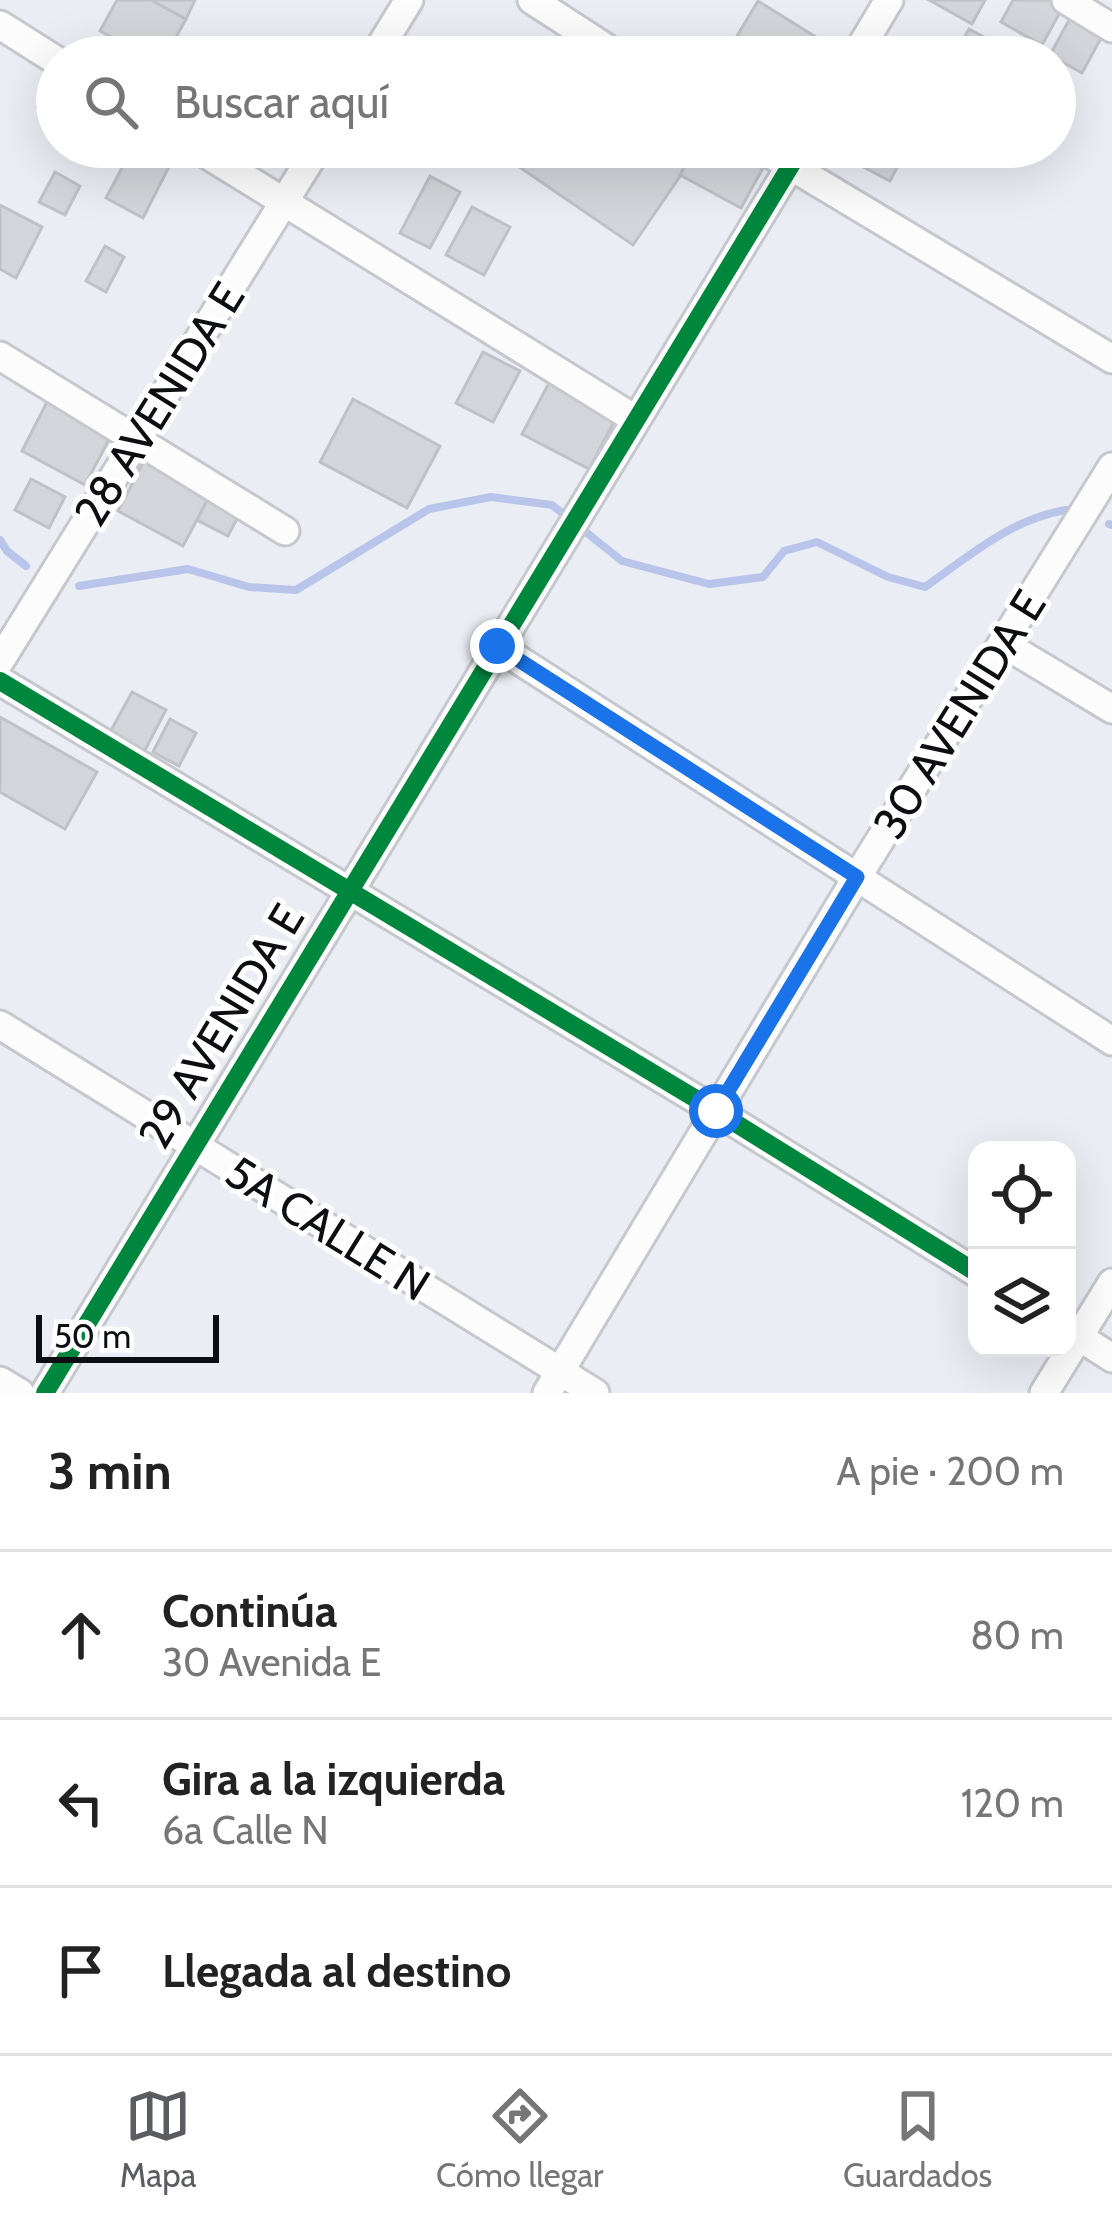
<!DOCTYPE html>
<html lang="es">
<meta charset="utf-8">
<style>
:root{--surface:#fff;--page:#f6f6f6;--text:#222;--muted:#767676;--line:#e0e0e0;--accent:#5a5c61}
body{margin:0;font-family:Cabin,sans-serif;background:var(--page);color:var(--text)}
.controls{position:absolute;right:36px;bottom:36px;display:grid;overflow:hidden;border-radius:24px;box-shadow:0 12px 48px #0002}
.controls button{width:108px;height:108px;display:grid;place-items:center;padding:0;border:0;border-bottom:3px solid var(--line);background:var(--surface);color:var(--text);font:60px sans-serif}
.scale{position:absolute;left:36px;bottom:30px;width:183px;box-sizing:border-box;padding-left:12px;border:6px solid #0d0e12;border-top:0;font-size:33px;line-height:42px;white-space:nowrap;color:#0d0e12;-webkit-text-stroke:9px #fff;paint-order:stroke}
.stop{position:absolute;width:36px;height:36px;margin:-27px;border:9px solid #1a73e8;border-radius:50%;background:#fff}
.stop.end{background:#1a73e8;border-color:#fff;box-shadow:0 3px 12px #0008}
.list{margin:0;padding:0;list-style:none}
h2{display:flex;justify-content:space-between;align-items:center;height:156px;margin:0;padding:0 48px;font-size:51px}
h2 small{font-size:39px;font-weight:400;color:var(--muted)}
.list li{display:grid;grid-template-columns:78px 1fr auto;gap:36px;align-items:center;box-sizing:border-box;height:168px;padding:0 48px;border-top:3px solid var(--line)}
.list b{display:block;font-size:45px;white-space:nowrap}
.list p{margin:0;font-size:39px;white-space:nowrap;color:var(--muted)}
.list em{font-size:39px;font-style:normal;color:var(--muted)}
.icon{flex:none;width:66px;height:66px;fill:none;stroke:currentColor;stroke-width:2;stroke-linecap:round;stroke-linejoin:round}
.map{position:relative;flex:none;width:1112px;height:1393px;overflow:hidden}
.search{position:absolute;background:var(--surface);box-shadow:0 12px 48px #0002;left:36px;right:36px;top:36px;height:132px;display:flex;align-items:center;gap:30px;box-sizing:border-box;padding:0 42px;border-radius:66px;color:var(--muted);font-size:45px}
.sheet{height:660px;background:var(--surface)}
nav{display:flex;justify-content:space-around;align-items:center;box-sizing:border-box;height:168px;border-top:3px solid var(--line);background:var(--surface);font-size:33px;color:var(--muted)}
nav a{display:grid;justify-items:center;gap:6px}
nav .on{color:var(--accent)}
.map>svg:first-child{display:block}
</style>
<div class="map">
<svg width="1112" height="1393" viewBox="0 0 1112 1393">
<rect width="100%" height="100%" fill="#eaedf4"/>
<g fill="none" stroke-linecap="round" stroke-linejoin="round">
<g stroke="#b9c4eb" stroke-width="8">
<polyline points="1109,524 1112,525"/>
<polyline points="0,540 7,551 26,566"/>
<path d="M 79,586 L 188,569 L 249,587 L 296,590 L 429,509 L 491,497 L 552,505 L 622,561 L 709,584 L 763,577 L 784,551 L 817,542 L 888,577 L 925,587 C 969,556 1011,519 1066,510"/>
</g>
</g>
<g fill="#d3d5da" stroke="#bfc1c6" stroke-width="3">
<polygon points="117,0 151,0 186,19 165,57 149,57 100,31"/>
<polygon points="151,0 195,0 186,19"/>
<polygon points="929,0 985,0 972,24"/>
<polygon points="1013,0 1055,0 1064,5 1042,45 1001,22"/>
<polygon points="758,1 840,52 837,57 737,57 728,51"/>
<polygon points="1075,9 1107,27 1082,73 1050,55"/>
<polygon points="969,29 999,45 992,57 953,57"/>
<polygon points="53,78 57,80 57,117 37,107"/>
<polygon points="133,147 150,147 173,159 143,218 106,198"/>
<polygon points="507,147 700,147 633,245 502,155"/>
<polygon points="695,147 724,147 763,168 741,208 680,175"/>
<polygon points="840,147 908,147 890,181 837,153"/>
<polygon points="55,172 80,186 65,215 39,202"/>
<polygon points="430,176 460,192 430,248 400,233"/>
<polygon points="0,205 42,227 16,278 0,269"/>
<polygon points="472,207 510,227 484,275 446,255"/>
<polygon points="105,246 124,257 106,292 86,281"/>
<polygon points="483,352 520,371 493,422 456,403"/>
<polygon points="550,381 617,416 589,469 522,434"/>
<polygon points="49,398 113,432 85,485 22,451"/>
<polygon points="353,399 440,446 407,508 320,462"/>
<polygon points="148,453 214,488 183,546 118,511"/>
<polygon points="31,479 65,497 49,528 15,510"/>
<polygon points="210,495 241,511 228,536 197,520"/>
<polygon points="132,692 166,710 144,752 109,734"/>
<polygon points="0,717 97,772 65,829 0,792"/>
<polygon points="170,719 196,733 179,766 153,752"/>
</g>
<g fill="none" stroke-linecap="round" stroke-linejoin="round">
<defs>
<g id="minor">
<polyline points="532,0 620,57"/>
<polyline points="1066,0 1112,28"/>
<polyline points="0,25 57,61"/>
<polyline points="374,57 409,0"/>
<polyline points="855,57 889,0"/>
<polyline points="195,147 635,419"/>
<polyline points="759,147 1112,359"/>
<polyline points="0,356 285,531"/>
<polyline points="1004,644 1112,709"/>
<polyline points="497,646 1112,1041"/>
<polyline points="0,661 318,147"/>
<polyline points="0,681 716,1111 977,1273"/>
<polyline points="0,1025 595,1393"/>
<polyline points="1067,1329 1112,1358"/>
<polyline points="0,1381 20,1393"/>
<polyline points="45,1393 802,147"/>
<polyline points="547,1393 857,877 1112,467"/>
<polyline points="1044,1393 1112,1283"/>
</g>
</defs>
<use href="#minor" stroke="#c6c8ce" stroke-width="33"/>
<use href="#minor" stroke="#fcfcfd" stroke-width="27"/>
<defs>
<g id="cycleway">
<polyline points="0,681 716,1111 977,1273"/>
<polyline points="45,1393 802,147"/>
</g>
</defs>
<use href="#cycleway" stroke="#fff" stroke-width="26"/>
<use href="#cycleway" stroke="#00873e" stroke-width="18"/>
</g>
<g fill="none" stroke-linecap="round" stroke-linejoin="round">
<polyline stroke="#1a73e8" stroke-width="15" points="497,646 857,877 716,1111"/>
</g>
<g text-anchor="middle" stroke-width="10" stroke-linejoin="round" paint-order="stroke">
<g font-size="45" fill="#0d0e12" stroke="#fff">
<text transform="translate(159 404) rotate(-58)" y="16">28 AVENIDA E</text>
<text transform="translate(959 714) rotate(-58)" y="16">30 AVENIDA E</text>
<text transform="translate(221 1026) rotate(-59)" y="16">29 AVENIDA E</text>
<text transform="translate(328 1228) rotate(32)" y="16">5A CALLE N</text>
</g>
</g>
</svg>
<div class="controls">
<button><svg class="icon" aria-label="locate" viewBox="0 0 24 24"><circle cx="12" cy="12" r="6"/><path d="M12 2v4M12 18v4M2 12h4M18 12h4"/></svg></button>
<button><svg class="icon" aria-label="layers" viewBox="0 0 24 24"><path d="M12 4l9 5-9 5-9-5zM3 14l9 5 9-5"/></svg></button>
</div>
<div class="scale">50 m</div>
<div class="stop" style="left:716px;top:1111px"></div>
<div class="stop end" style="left:497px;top:646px"></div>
<div class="search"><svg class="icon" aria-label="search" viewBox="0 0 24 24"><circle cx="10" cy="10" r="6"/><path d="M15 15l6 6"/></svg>Buscar aquí</div>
</div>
<section class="sheet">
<h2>3 min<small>A pie · 200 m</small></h2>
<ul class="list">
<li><svg class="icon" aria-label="ahead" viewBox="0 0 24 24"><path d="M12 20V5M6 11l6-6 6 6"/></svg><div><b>Continúa</b><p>30 Avenida E</p></div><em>80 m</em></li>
<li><svg class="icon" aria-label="left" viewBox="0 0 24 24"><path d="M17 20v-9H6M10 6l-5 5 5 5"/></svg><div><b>Gira a la izquierda</b><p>6a Calle N</p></div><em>120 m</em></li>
<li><svg class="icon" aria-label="arrive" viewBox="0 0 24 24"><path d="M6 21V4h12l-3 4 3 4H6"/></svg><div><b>Llegada al destino</b></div></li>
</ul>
</section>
<nav>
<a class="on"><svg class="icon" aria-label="map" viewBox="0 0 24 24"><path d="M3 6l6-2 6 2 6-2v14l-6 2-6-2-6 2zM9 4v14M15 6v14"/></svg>Mapa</a>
<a><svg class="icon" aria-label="directions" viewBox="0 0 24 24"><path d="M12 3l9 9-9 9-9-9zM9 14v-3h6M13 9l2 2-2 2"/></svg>Cómo llegar</a>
<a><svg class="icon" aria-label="saved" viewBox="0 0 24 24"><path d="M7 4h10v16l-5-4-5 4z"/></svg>Guardados</a>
</nav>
